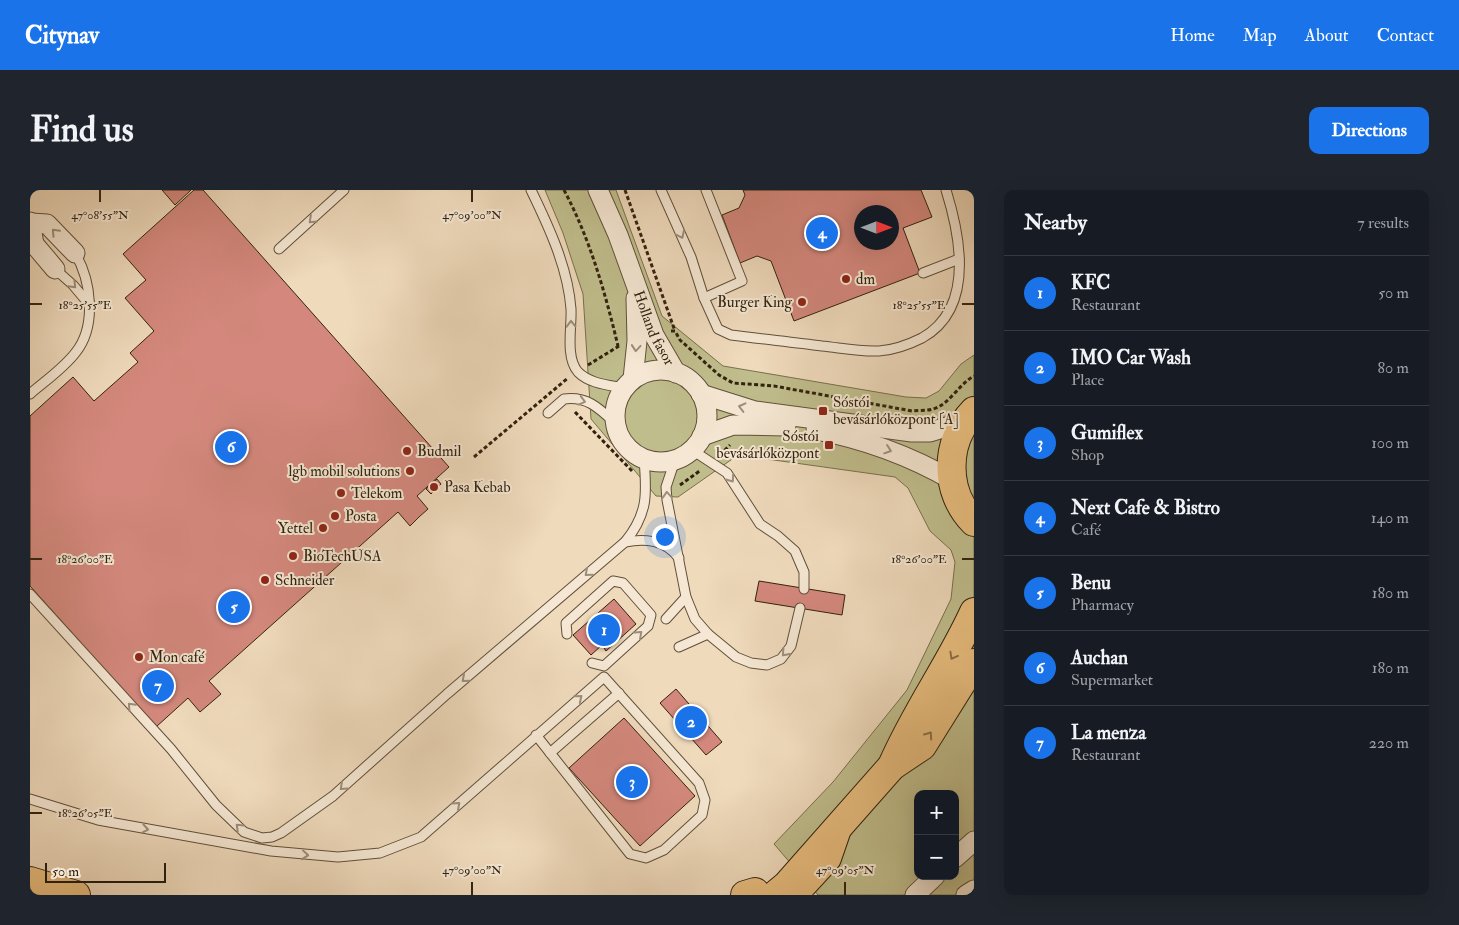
<!DOCTYPE html>
<meta charset="utf-8">
<style>
:root{--surface:#171b24;--page:#20242c;--text:#f1f3f6;--muted:#9ea1a6;--line:#363941;--accent:#1a73e8}
body{margin:0;font-family:"IM FELL Double Pica",serif;background:var(--page);color:var(--text)}
.controls{position:absolute;right:15px;bottom:15px;display:grid;overflow:hidden;border-radius:10px;box-shadow:0 5px 20px #0002}
.controls button{width:45px;height:45px;display:grid;place-items:center;padding:0;border:0;border-bottom:1px solid var(--line);background:var(--surface);color:var(--text);font:25px sans-serif}
.compass{position:absolute;left:824px;top:15px;width:45px;height:45px;border-radius:50%;background:var(--surface);box-shadow:0 5px 20px #0002;rotate:90deg}
.scale{position:absolute;left:15px;bottom:12px;width:121px;box-sizing:border-box;padding-left:5px;border:2px solid #31220f;border-top:0;font-size:14px;line-height:18px;white-space:nowrap;color:#31220f;-webkit-text-stroke:4px #f5e7d3;paint-order:stroke}
.you{position:absolute;left:634px;top:346px;width:18px;height:18px;margin:-12px;border:4px solid #fff;border-radius:50%;background:#1a73e8;box-shadow:0 0 0 8px #1a73e833}
.badge{display:grid;place-items:center;width:32px;height:32px;border-radius:50%;background:var(--accent);color:#fff;font-size:16px;font-weight:700}
.pin{position:absolute;translate:-50% -50%;border:2px solid #fff;box-shadow:0 1px 5px #0006}
.list{margin:0;padding:0;list-style:none}
h2{display:flex;justify-content:space-between;align-items:center;height:65px;margin:0;padding:0 20px;font-size:21px}
h2 small{font-size:16px;font-weight:400;color:var(--muted)}
.list li{display:grid;grid-template-columns:32px 1fr auto;gap:15px;align-items:center;box-sizing:border-box;height:75px;padding:0 20px;border-top:1px solid var(--line)}
.list b{display:block;font-size:19px;white-space:nowrap}
.list p{margin:0;font-size:16px;white-space:nowrap;color:var(--muted)}
.list em{font-size:16px;font-style:normal;color:var(--muted)}
.map{position:relative;flex:none;width:944px;height:705px;overflow:hidden;border-radius:10px}
header{display:flex;align-items:center;gap:30px;box-sizing:border-box;height:70px;padding:0 25px;background:var(--accent);color:#fff}
header strong{font-size:24px}
nav{display:flex;gap:28px;margin-inline-start:auto;font-size:18px}
.intro{display:flex;align-items:center;justify-content:space-between;box-sizing:border-box;height:120px;padding:0 30px}
h1{margin:0;font-size:35px}
.button{padding:12px 22px;border-radius:10px;background:var(--accent);color:#fff;font-size:18px;font-weight:700}
main{display:flex;gap:30px;padding:0 30px}
aside{flex:1;background:var(--surface);border-radius:10px;box-shadow:0 5px 20px #0002}
.map>svg:first-child{display:block}
</style>
<header>
<strong>Citynav</strong>
<nav><a>Home</a><a>Map</a><a>About</a><a>Contact</a></nav>
</header>
<div class="intro"><h1>Find us</h1><a class="button">Directions</a></div>
<main>
<div class="map">
<svg width="944" height="705" viewBox="0 0 944 705">
<rect width="100%" height="100%" fill="#efdabc"/>
<filter id="stains"><feTurbulence type="fractalNoise" baseFrequency=".004" numOctaves="4"/><feColorMatrix values="0 0 0 0 .2 0 0 0 0 .09 0 0 0 0 .02 0 0 0 .5 -.17"/></filter>
<radialGradient id="worn" r=".72"><stop offset=".6" stop-color="#630" stop-opacity="0"/><stop offset="1" stop-color="#630" stop-opacity=".3"/></radialGradient>
<path fill="#c0bd8c" stroke="#78704e" fill-rule="evenodd" d="M 515,0 L 586,0 L 632,126 L 693,176 L 876,207 L 896,208 L 909,201 L 931,174 L 944,165 L 944,705 L 788,705 L 744,654 L 803,592 L 877,500 L 921,409 L 925,372 L 921,360 L 900,341 L 878,298 L 865,287 L 708,265 L 648,307 L 626,306 L 561,229 L 553,104 L 533,43 ZM 888,604 L 925,604 L 925,686 L 888,686 Z"/>
<g fill="#d4887d" stroke="#31220f" fill-rule="evenodd">
<polygon points="132,0 161,0 145,15"/>
<polygon points="164,0 173,0 419,277 387,306 398,319 389,327 380,336 368,322 179,491 191,504 170,522 158,508 126,537 0,396 0,226 43,187 64,211 108,172 100,163 124,141 95,108 116,90 93,64"/>
<path d="M 713,0 L 891,0 L 902,27 L 873,38 L 890,83 L 764,131 L 741,71 L 727,66 L 710,73 L 692,25 L 709,18 L 715,5 ZM 832,22 L 862,22 L 862,52 L 832,52 Z"/>
<polygon points="407,289 411,294 401,304 396,299"/>
<polygon points="729,391 815,405 812,425 725,411"/>
<polygon points="584,409 606,434 576,461 572,455 561,465 543,445"/>
<polygon points="646,499 692,552 676,565 630,513"/>
<polygon points="594,528 665,606 610,656 539,578"/>
</g>
<g fill="none" stroke-linecap="round" stroke-linejoin="round">
<defs>
<g id="lane">
<path d="M 501,0 C 519,37 538,78 541,119 C 542,137 535,167 548,182 C 560,194 579,195 594,198"/>
<polyline points="631,0 661,67 674,108 712,91 676,0"/>
<polyline points="249,59 314,0"/>
<polyline points="25,79 43,95 59,114"/>
<polyline points="893,83 929,69"/>
<path d="M 674,108 L 688,139 L 701,145 C 731,149 762,152 792,156 C 811,158 830,162 849,161 C 864,160 878,155 892,148 C 944,119 931,48 916,0"/>
<path d="M 0,204 C 15,191 34,178 46,162 C 67,135 61,90 45,63"/>
<path d="M 518,223 L 534,209 C 557,206 569,218 585,233"/>
<polyline points="662,260 697,283 730,334 748,346 765,361 774,382 774,399"/>
<polyline points="645,270 636,297 637,310 656,407 665,429 678,444 706,467 721,473 737,475 751,469 761,456 770,418"/>
<path d="M 595,352 C 616,348 635,350 649,368"/>
<path d="M 0,404 L 141,559 L 186,615 L 214,642 L 232,648 L 242,647 L 251,643 L 303,606 L 417,504 L 595,352 C 618,324 617,304 614,269"/>
<polyline points="636,429 656,407"/>
<polyline points="537,444 536,433 583,391 593,393 621,425 618,436 574,476 562,473"/>
<polyline points="649,457 678,444"/>
<polyline points="520,563 589,503"/>
<polyline points="0,609 68,630 241,661 308,667 350,663 391,647 574,487 669,593 675,610 672,625 634,660 616,668 600,664 506,545"/>
</g>
<g id="street">
<path id="s1" d="M 568,0 L 588,45 L 624,145 L 646,183"/>
<polyline points="0,32 4,54 25,79"/>
<polyline points="1,33 17,34 45,63"/>
<circle cx="631" cy="226" r="46"/>
<polyline points="603,189 607,151 606,108"/>
<polyline points="671,204 725,221 882,242 900,242 936,231"/>
<path d="M 786,240 C 834,249 880,266 922,290"/>
<polyline points="672,246 703,235 756,236"/>
<polyline points="925,668 944,651"/>
<polyline points="885,705 905,686"/>
<polyline points="936,705 944,700"/>
</g>
<g id="primary">
<path d="M 944,221 C 914,252 914,302 944,332"/>
<path d="M 862,576 C 885,522 920,475 944,422"/>
<polyline points="745,705 757,695 862,576 892,556 944,473"/>
</g>
<g id="highway">
<polyline points="0,691 46,705"/>
<polyline points="715,705 725,702"/>
<polyline points="763,705 797,668 807,639"/>
</g>
</defs>
<use href="#lane" stroke="#60503a" stroke-width="11"/>
<use href="#street" stroke="#60503a" stroke-width="21"/>
<use href="#primary" stroke="#31220f" stroke-width="30"/>
<use href="#highway" stroke="#31220f" stroke-width="30"/>
<g stroke="#31220f" stroke-width="3" stroke-dasharray="4 2.5" stroke-linecap="butt">
<path d="M 534,0 C 560,49 575,102 588,156"/>
<polyline points="595,0 645,141"/>
<path d="M 641,141 L 645,141 L 650,150 L 689,185 L 703,193 L 744,196 L 882,221 C 889,220 897,221 903,219 C 919,215 929,194 944,186"/>
<polyline points="558,175 589,156"/>
<polyline points="545,222 603,282"/>
<polyline points="690,265 700,255"/>
<polyline points="444,267 538,188"/>
<polyline points="650,295 671,280"/>
</g>
<use href="#lane" stroke="#f5e7d3" stroke-width="9"/>
<use href="#street" stroke="#f5e7d3" stroke-width="19"/>
<use href="#primary" stroke="#e8bd7e" stroke-width="28"/>
<use href="#highway" stroke="#e8bd7e" stroke-width="28"/>
</g>
<defs><path id="oneway-chevron" d="M-2-3.5L2.5 0L-2 3.5" fill="none" stroke-width="1.6" stroke-linecap="round" stroke-linejoin="round" transform="scale(1.25)"/></defs>
<g stroke="#9d8e7b">
<use href="#oneway-chevron" transform="translate(282 30) rotate(137)"/>
<use href="#oneway-chevron" transform="translate(25 42) rotate(-133)"/>
<use href="#oneway-chevron" transform="translate(651 45) rotate(64)"/>
<use href="#oneway-chevron" transform="translate(43 95) rotate(46)"/>
<use href="#oneway-chevron" transform="translate(541 134) rotate(-91)"/>
<use href="#oneway-chevron" transform="translate(606 158) rotate(95)"/>
<use href="#oneway-chevron" transform="translate(552 211) rotate(15)"/>
<use href="#oneway-chevron" transform="translate(712 217) rotate(-166)"/>
<use href="#oneway-chevron" transform="translate(858 260) rotate(19)"/>
<use href="#oneway-chevron" transform="translate(701 289) rotate(55)"/>
<use href="#oneway-chevron" transform="translate(637 305) rotate(-94)"/>
<use href="#oneway-chevron" transform="translate(558 383) rotate(139)"/>
<use href="#oneway-chevron" transform="translate(609 444) rotate(-42)"/>
<use href="#oneway-chevron" transform="translate(755 463) rotate(132)"/>
<use href="#oneway-chevron" transform="translate(435 489) rotate(139)"/>
<use href="#oneway-chevron" transform="translate(549 508) rotate(-39)"/>
<use href="#oneway-chevron" transform="translate(101 516) rotate(-133)"/>
<use href="#oneway-chevron" transform="translate(313 597) rotate(138)"/>
<use href="#oneway-chevron" transform="translate(427 615) rotate(-42)"/>
<use href="#oneway-chevron" transform="translate(209 637) rotate(-136)"/>
<use href="#oneway-chevron" transform="translate(115 639) rotate(10)"/>
<use href="#oneway-chevron" transform="translate(275 665) rotate(6)"/>
</g>
<g stroke="#8c7046">
<use href="#oneway-chevron" transform="translate(923 466) rotate(119)"/>
<use href="#oneway-chevron" transform="translate(899 545) rotate(-55)"/>
</g>
<path fill="none" stroke="#31220f" stroke-width="2" d="M 70,0 L 70,12M 442,0 L 442,12M 0,114 L 12,114M 932,114 L 944,114M 0,369 L 12,369M 932,369 L 944,369M 0,623 L 12,623M 442,692 L 442,705M 815,692 L 815,705"/>
<g fill="#8f2418" stroke="#f5e7d3" stroke-width="2">
<circle cx="816" cy="89" r="5"/>
<circle cx="772" cy="112" r="5"/>
<rect x="788" y="216" width="10" height="10" rx="2.5"/>
<rect x="794" y="250" width="10" height="10" rx="2.5"/>
<circle cx="377" cy="261" r="5"/>
<circle cx="380" cy="281" r="5"/>
<circle cx="404" cy="297" r="5"/>
<circle cx="311" cy="303" r="5"/>
<circle cx="305" cy="326" r="5"/>
<circle cx="293" cy="338" r="5"/>
<circle cx="263" cy="366" r="5"/>
<circle cx="235" cy="390" r="5"/>
<circle cx="109" cy="467" r="5"/>
</g>
<g text-anchor="middle" stroke-width="4" stroke-linejoin="round" paint-order="stroke">
<g font-size="15" fill="#31220f" stroke="#f5e7d3" text-anchor="start">
<text x="826" y="94">dm</text>
<text x="762" y="117" text-anchor="end">Burger King</text>
<text x="803" y="217">Sóstói<tspan x="803" dy="17">bevásárlóközpont [A]</tspan></text>
<text x="789" y="251" text-anchor="end">Sóstói<tspan x="789" dy="17">bevásárlóközpont</tspan></text>
<text x="387" y="266">Budmil</text>
<text x="370" y="286" text-anchor="end">lgb mobil solutions</text>
<text x="414" y="302">Pasa Kebab</text>
<text x="321" y="308">Telekom</text>
<text x="315" y="331">Posta</text>
<text x="283" y="343" text-anchor="end">Yettel</text>
<text x="273" y="371">BioTechUSA</text>
<text x="245" y="395">Schneider</text>
<text x="119" y="472">Mon café</text>
</g>
<g font-size="15" fill="#31220f" stroke="#f5e7d3">
<text dy="5" stroke="none"><textPath href="#s1" startOffset="149">Holland fasor</textPath></text>
</g>
</g>
<g font-size="12" text-anchor="middle" fill="#31220f" stroke="#f5e7d3" stroke-width="4" stroke-linejoin="round" paint-order="stroke">
<text x="70" y="29">47°08'55"N</text>
<text x="442" y="29">47°09'00"N</text>
<text x="889" y="119">18°25'55"E</text>
<text x="55" y="119">18°25'55"E</text>
<text x="889" y="373">18°26'00"E</text>
<text x="55" y="373">18°26'00"E</text>
<text x="55" y="627">18°26'05"E</text>
<text x="442" y="684">47°09'00"N</text>
<text x="815" y="684">47°09'05"N</text>
</g>
<rect width="100%" height="100%" filter="url(#stains)"/>
<rect width="100%" height="100%" fill="url(#worn)"/>
</svg>
<div class="controls">
<button>+</button>
<button>−</button>
</div>
<svg class="compass" viewBox="-18 -18 36 36"><path d="M0-13l5 13h-10z" fill="#e53935"/><path d="M0 13l5-13h-10z" fill="#9ea1a6"/></svg>
<div class="scale">50 m</div>
<div class="you"></div>
<div class="pin badge" style="left:574px;top:440px">1</div>
<div class="pin badge" style="left:661px;top:532px">2</div>
<div class="pin badge" style="left:602px;top:592px">3</div>
<div class="pin badge" style="left:792px;top:43px">4</div>
<div class="pin badge" style="left:204px;top:417px">5</div>
<div class="pin badge" style="left:201px;top:257px">6</div>
<div class="pin badge" style="left:128px;top:496px">7</div>
</div>
<aside>
<h2>Nearby<small>7 results</small></h2>
<ul class="list">
<li><span class="badge">1</span><div><b>KFC</b><p>Restaurant</p></div><em>50 m</em></li>
<li><span class="badge">2</span><div><b>IMO Car Wash</b><p>Place</p></div><em>80 m</em></li>
<li><span class="badge">3</span><div><b>Gumiflex</b><p>Shop</p></div><em>100 m</em></li>
<li><span class="badge">4</span><div><b>Next Cafe &amp; Bistro</b><p>Café</p></div><em>140 m</em></li>
<li><span class="badge">5</span><div><b>Benu</b><p>Pharmacy</p></div><em>180 m</em></li>
<li><span class="badge">6</span><div><b>Auchan</b><p>Supermarket</p></div><em>180 m</em></li>
<li><span class="badge">7</span><div><b>La menza</b><p>Restaurant</p></div><em>220 m</em></li>
</ul>
</aside>
</main>
